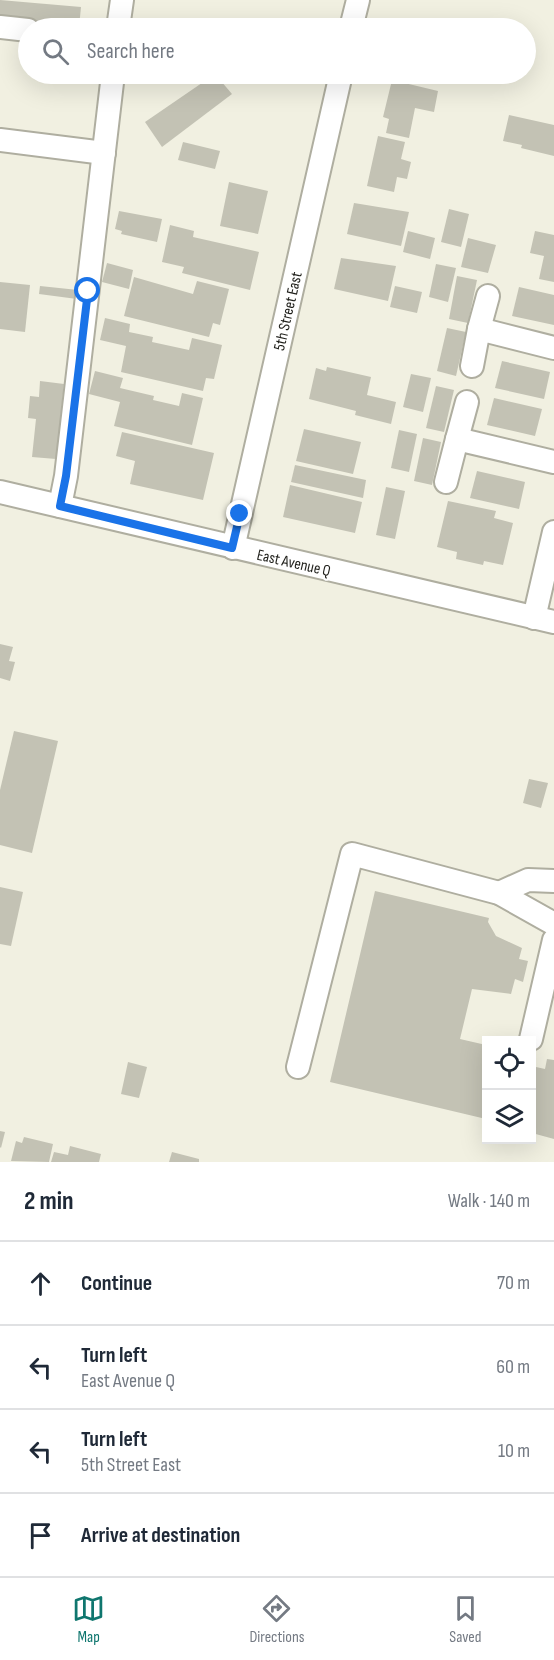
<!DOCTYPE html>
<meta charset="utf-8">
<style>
:root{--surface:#fff;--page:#f6f6f7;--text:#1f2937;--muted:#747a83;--line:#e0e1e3;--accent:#0f766e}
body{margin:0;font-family:"Sofia Sans Condensed",sans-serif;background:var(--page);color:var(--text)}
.controls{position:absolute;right:18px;bottom:18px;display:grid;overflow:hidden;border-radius:0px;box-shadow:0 6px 24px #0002}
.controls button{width:54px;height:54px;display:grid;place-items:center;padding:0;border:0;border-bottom:2px solid var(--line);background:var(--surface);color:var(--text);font:30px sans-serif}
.stop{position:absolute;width:18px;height:18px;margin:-14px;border:4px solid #1a73e8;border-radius:50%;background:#fff}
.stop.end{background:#1a73e8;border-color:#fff;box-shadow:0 2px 6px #0008}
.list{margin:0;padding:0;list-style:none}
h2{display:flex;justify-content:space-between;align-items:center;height:78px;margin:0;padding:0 24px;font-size:26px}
h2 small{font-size:20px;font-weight:400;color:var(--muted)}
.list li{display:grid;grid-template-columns:39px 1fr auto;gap:18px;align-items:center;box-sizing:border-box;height:84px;padding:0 24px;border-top:2px solid var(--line)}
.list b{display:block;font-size:22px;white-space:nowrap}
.list p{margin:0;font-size:20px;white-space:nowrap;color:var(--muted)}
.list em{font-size:20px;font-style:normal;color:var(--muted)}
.icon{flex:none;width:33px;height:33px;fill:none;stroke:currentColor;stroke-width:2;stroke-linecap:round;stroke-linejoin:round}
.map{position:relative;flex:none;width:554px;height:1162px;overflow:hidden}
.search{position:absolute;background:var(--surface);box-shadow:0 6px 24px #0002;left:18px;right:18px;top:18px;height:66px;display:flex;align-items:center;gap:15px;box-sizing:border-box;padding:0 21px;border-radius:33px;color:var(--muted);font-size:22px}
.sheet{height:414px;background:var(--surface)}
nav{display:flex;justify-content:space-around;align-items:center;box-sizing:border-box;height:84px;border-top:2px solid var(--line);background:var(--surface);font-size:16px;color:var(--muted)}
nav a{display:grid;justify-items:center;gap:3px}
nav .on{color:var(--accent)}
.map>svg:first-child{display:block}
</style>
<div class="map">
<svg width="554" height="1162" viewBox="0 0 554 1162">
<rect width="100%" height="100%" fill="#f1f0e1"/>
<g fill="#c3c2b4">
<polygon points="0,0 81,7 79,27 0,18"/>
<polygon points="215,74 232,94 162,147 145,122"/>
<polygon points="409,74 432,74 430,79"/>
<polygon points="392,80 438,91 434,112 415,108 409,138 386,133 389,119 383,117"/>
<polygon points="509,115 554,125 554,156 521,148 522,145 503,141"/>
<polygon points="378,136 405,142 401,159 411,162 407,179 397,177 394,192 367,186"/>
<polygon points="183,142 220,151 215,169 178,160"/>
<polygon points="229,182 268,191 258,234 220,226"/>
<polygon points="354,203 409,212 401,246 347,234"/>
<polygon points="449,209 469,214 461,247 441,242"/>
<polygon points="119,211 162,219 157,242 121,234 122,231 115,229"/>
<polygon points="170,225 194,231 193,237 259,252 250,290 182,273 184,267 162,262"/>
<polygon points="408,231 435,238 430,259 403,252"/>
<polygon points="535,231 554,235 554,282 539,279 544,256 530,253"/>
<polygon points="468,238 496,245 488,273 461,267"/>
<polygon points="341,258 396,266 388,301 334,289"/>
<polygon points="107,263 133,270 129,289 102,282"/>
<polygon points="436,264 456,268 448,302 429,297"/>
<polygon points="457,276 477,280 468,323 449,319"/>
<polygon points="134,277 193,294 197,281 229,289 220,325 213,323 209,337 124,316"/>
<polygon points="0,282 30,285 25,332 0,329"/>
<polygon points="40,286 78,290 77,299 39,294"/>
<polygon points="395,286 422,292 417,313 390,307"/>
<polygon points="519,287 554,295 554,325 512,316"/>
<polygon points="105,318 130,324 129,332 153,337 152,342 189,350 192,338 222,345 214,379 206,378 203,391 121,372 126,346 100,340"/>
<polygon points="447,328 466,332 456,376 437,371"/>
<polygon points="502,361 550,372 544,399 495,388"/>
<polygon points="327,367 371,377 367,395 396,402 391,424 355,415 356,411 309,399 316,368 326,371"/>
<polygon points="95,371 123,378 120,388 154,396 153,400 179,406 182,393 203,398 192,445 114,426 120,402 89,394"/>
<polygon points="411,374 431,378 423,412 403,407"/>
<polygon points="40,381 64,384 56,459 32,457 36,419 28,418 30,396 39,397"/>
<polygon points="436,386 454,390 444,432 426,428"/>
<polygon points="494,398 542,409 535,436 487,425"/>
<polygon points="304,429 361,442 353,474 296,461"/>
<polygon points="399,430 417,434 409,472 391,468"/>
<polygon points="122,432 214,453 203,500 130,484 135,461 116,456"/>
<polygon points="423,438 441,442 432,485 414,481"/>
<polygon points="295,465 366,480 363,498 291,482"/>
<polygon points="477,471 525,482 519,509 470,498"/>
<polygon points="290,485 362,502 355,533 283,517"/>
<polygon points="386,487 405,491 395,539 376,535"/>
<polygon points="448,501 496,511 494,518 513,523 503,565 484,561 483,565 456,559 457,552 437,547"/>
<polygon points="0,644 13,647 9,661 15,662 10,681 0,678"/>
<polygon points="14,731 58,741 32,853 0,845 0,790"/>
<polygon points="529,779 548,783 541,808 523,803"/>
<polygon points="0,887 23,892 11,946 0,944"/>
<polygon points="375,891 489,918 488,922 496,936 522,948 519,959 528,961 523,982 515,979 511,994 472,989 460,1039 486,1045 486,1119 330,1082"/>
<polygon points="547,1059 554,1060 554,1139 532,1133 532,1079 536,1067 545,1069"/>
<polygon points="128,1062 147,1067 139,1098 121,1094"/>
<polygon points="0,1131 5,1132 1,1148 0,1147"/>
<polygon points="24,1137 53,1144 49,1162 11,1161 16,1141 22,1143"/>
<polygon points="70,1146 101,1154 99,1162 51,1162 54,1152 68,1155"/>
<polygon points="172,1152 199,1159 199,1162 169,1162"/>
</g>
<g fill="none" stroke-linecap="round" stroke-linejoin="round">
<defs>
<g id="minor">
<polyline points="0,27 28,30"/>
<polyline points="118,28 122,0"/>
<polyline points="351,28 358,0"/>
<polyline points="0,140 104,153"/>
<polyline points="479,329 488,296"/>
<polyline points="472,366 479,329 554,348"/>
<polyline points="457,439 467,402"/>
<polyline points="446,482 457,439 554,462"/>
<polyline points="0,492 554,622"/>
<polyline points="60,506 66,476 113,74"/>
<polyline points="233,548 341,74"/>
<polyline points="534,618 554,532"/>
<polyline points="499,893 528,880 554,881"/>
<polyline points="531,1039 554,940"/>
<polyline points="298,1067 352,854 499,893 554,924"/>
</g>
</defs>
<use href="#minor" stroke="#afaea0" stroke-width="26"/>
<use href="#minor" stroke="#fff" stroke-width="22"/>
</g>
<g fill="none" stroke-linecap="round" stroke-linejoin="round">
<polyline stroke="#1a73e8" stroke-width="8" points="88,291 66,476 60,506 232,548 240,514"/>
</g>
<g text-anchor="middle" stroke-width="4.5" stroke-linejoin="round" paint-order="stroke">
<g font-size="16" fill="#1f1f1a" stroke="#fff">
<text transform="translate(287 311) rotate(-77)" y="6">5th Street East</text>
<text transform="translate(294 562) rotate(13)" y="6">East Avenue Q</text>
</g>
</g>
</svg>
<div class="controls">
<button><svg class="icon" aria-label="locate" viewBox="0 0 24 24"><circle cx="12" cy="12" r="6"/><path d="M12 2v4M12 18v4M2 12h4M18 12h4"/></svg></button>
<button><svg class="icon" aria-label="layers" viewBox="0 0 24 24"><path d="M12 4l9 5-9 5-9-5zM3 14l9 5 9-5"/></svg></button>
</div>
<div class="stop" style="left:88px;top:291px"></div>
<div class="stop end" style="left:240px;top:514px"></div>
<div class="search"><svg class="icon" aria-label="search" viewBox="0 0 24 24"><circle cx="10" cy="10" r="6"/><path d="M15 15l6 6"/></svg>Search here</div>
</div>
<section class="sheet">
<h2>2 min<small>Walk · 140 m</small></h2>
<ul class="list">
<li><svg class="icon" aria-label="ahead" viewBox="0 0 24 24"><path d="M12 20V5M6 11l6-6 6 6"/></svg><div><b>Continue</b></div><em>70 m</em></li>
<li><svg class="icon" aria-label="left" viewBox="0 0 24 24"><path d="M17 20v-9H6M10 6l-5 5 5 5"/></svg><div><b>Turn left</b><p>East Avenue Q</p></div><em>60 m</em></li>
<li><svg class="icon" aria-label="left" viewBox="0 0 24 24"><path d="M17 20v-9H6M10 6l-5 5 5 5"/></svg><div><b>Turn left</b><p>5th Street East</p></div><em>10 m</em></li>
<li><svg class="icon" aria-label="arrive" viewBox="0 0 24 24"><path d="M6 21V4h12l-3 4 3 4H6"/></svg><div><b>Arrive at destination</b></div></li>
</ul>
</section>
<nav>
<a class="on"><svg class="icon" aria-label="map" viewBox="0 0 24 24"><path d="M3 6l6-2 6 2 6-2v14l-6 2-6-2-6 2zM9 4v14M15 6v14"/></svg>Map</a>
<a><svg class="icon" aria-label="directions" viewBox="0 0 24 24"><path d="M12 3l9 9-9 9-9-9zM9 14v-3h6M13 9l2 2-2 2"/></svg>Directions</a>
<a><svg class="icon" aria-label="saved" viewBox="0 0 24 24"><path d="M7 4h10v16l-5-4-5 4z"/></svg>Saved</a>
</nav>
